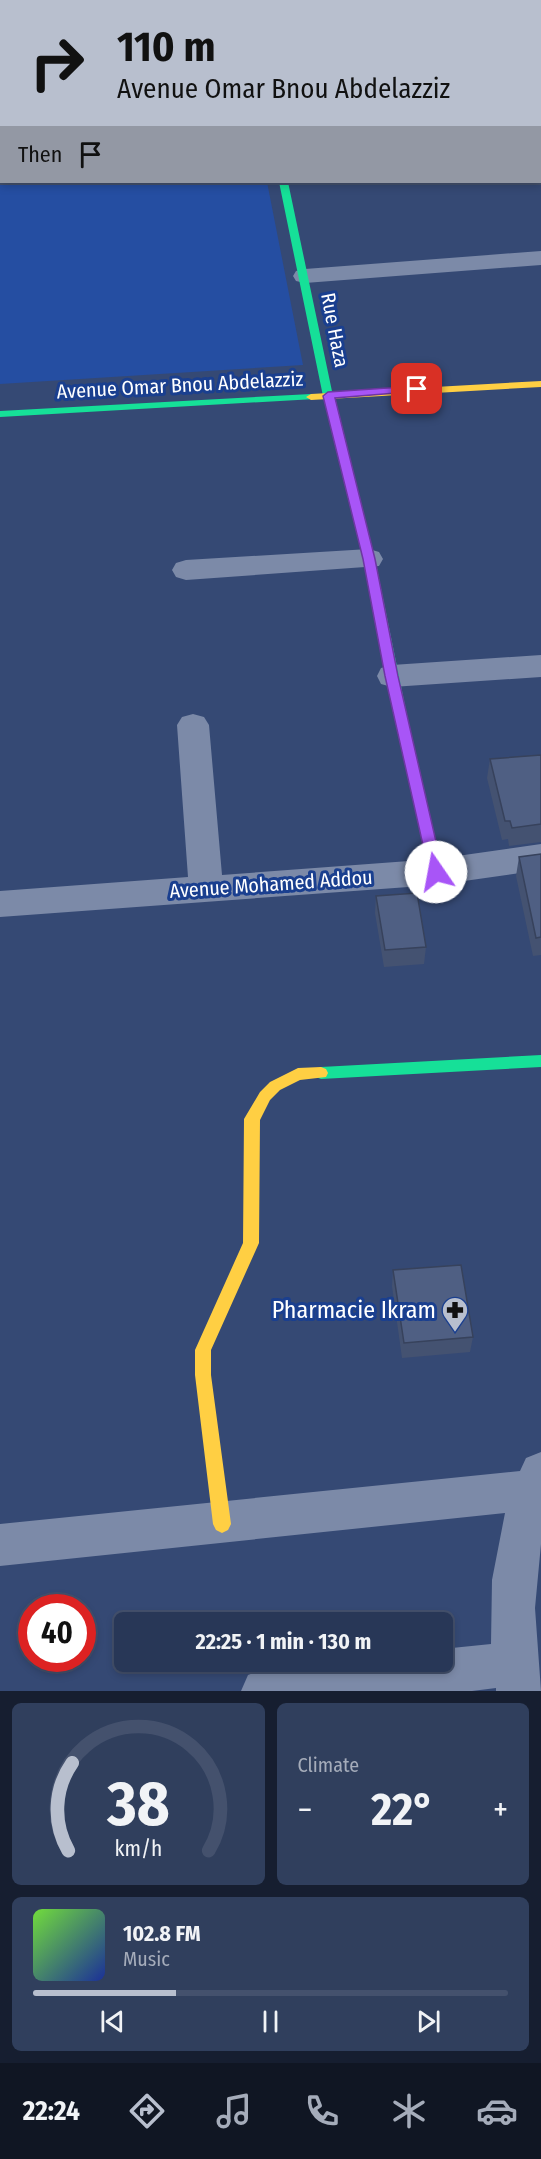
<!DOCTYPE html>
<meta charset="utf-8">
<style>
body{margin:0;font-family:"Fira Sans Condensed",sans-serif;background:#303f5d;color:#f1f3f6;height:100vh;display:flex;flex-direction:column;font-size:22px;white-space:nowrap}
*{box-sizing:border-box;margin:0}
p{font-size:20px;color:#a5acba}
.icon{flex:none;width:33px;height:33px;fill:none;stroke:currentColor;stroke-width:2;stroke-linecap:round;stroke-linejoin:round}
.map{position:relative;height:1691px;overflow:hidden}
.side{display:flex;flex-direction:column;gap:12px;padding:12px;background:#161e30;flex:1}
.side>*{flex:none}
.top-card{position:absolute;left:0px;top:0px;width:542px;height:183px;box-shadow:0 3px 9px #0003,0 0 0 2px #44516d;background:#b8bfce;color:#111;overflow:hidden}
.speed{position:absolute;left:18px;top:1594px;display:flex;gap:12px;font-size:30px;font-weight:700;text-align:center}
.speed>*{display:grid;place-content:center;width:78px;height:78px;border-radius:50%;background:#283757;box-shadow:0 3px 9px #0003,0 0 0 2px #44516d;line-height:1}
.speed .limit{border:9px solid #d22;background:#fff;color:#111}
.pin{position:absolute;display:grid;place-items:center;width:51px;height:51px;color:#fff;margin:-26px;border-radius:12px;box-shadow:0 3px 9px #0006}
.me{position:absolute;width:66px;margin:-33px;rotate:348deg;stroke-linejoin:round;filter:drop-shadow(0 0 4px #0008)}
.turn{display:flex;align-items:center;gap:21px;height:126px;padding:0 18px;font-size:27px}
.turn .icon{width:78px;height:78px;stroke-width:2.5}
.turn b{display:block;font-size:42px;line-height:51px}
.then{display:flex;align-items:center;height:57px;padding:0 18px;background:#0003;gap:12px;font-size:22px}
.big{font-size:45px;font-weight:700;line-height:1.1}
.side .card{flex:1;display:flex;flex-direction:column;justify-content:center;gap:9px;min-width:0;padding:0 21px;border-radius:9px;background:#303f5d}
.side .dial{align-items:center;gap:0}
.dial svg{height:156px;overflow:visible;fill:none;stroke:#44516d;stroke-width:7;stroke-linecap:round;text-anchor:middle}
.dial text{fill:#f1f3f6;stroke:none}
.song{display:flex;align-items:center;gap:18px}
.cover{width:72px;height:72px;border-radius:9px;background:linear-gradient(135deg,hsl(100 70% 55%),hsl(230 70% 35%))}
.played{height:6px;border-radius:3px;background:linear-gradient(90deg,#b8bfce 30%,#44516d 30%)}
.keys{display:flex;justify-content:space-around;direction:ltr}
.heat{display:flex;justify-content:space-between;align-items:center;font-size:33px;direction:ltr}
.side .tiles{flex:1;display:grid;gap:12px;grid-template-columns:1fr 1fr}
.card:last-child{grid-column:span 2}
.trip{position:absolute;left:114px;top:1612px;width:339px;height:60px;border-radius:9px;background:#283757;box-shadow:0 3px 9px #0003,0 0 0 2px #44516d;font-weight:700;line-height:60px;text-align:center}
.tab-bar{display:flex;height:96px;justify-content:space-around;align-items:center;background:#101623;color:#a5acba}
.tab-bar .icon{width:42px;height:42px}
.tab-bar .current{color:#b8bfce}
.tab-bar b{font-size:27px;color:#f1f3f6}
.map>svg:first-child{display:block}
</style>
<div class="map">
<svg width="541" height="1691" viewBox="0 0 541 1691">
<rect width="100%" height="100%" fill="#354974"/>
<!-- green -->
<path fill="#254ea2" d="M0,96L2,182H267L303,365L0,384Z"/>
<g fill="none" stroke-linecap="round" stroke-linejoin="round">
<!-- street -->
<path fill="#7c8aa8" fill-rule="evenodd" d="M0,0H10L11,2H2L0,10Z
M90,0H110V2H90Z
M127,0H235L126,2Z
M424,0H463L423,2Z
M540,64H541V78H540Z
M0,73H2V87H0Z
M541,251V265L305,283L296,281L293,276L296,271L305,269Z
M369,549L379,552L383,559L379,566L186,580L176,577L172,570L176,563L186,560Z
M541,655V677L392,687L381,684L377,676L381,668L392,665Z
M193,714L204,717L209,725L222,875L436,859L541,844V870L436,885L0,917V891L188,877L177,725L182,717Z
M541,1452V1544L535,1608L541,1691H496V1688L472,1691H241L248,1675C300,1654 386,1662 442,1662V1649L491,1644L492,1580L505,1513L0,1566V1524L520,1471L526,1458Z"/>
<!-- fast -->
<path fill="#16e098" fill-rule="evenodd" d="M279,182H288L333,396L375,559L410,730L404,735L398,730L363,559L323,396Z
M311,394L316,397L315,399L0,417V411Z
M541,1055V1067L321,1079L316,1077L314,1073L316,1069L321,1067Z"/>
<!-- slow -->
<path fill="#ffcf43" fill-rule="evenodd" d="M541,381V387L311,400L306,397L311,394Z
M404,725L410,730L443,872L441,876H431L429,872L398,730Z
M321,1067L326,1069L328,1073L326,1077L300,1080L280,1090L270,1100L260,1120L259,1243L211,1350V1375L231,1524L228,1530L222,1533L216,1530L213,1524L195,1375V1350L243,1243L244,1119L260,1092L270,1082L298,1068Z"/>
</g>
<!-- wall -->
<path fill="#445271" d="M541,755V842L509,846L508,839L502,840L487,778L490,759Z
M541,854V955L533,956L516,876L519,857Z
M376,896L426,947L424,964L384,967L375,913Z
M393,1270L473,1337L470,1352L402,1358L392,1286Z"/>
<!-- building -->
<path fill="#4f5f83" stroke="#37425c" stroke-width="1.5" d="M541,755V824L512,828L510,821H505L490,759Z
M541,854V937L536,938L519,857Z
M417,893L426,947L385,950L376,896Z
M461,1265L473,1337L404,1343L393,1270Z"/>
<!-- route -->
<path fill="#a855f7" stroke="#6d37a1" stroke-width="1.5" d="M417,386L423,389L421,391L335,398L375,559L398,676L443,872L436,878L429,872L385,676L363,559L323,396L328,392Z"/>
<!-- icons -->
<defs>
<g id="pharmacy-pin" transform="scale(1.35)"><path d="M0 17L-7.5 6A9.5 9.5 0 1 1 7.5 6Z" fill="#b8bfce" stroke="#1a3f8f"/><path d="M-2-6h4v4h4v4h-4v4h-4v-4h-4v-4h4Z" fill="#111"/></g>
</defs>
<g fill-rule="evenodd">
<use href="#pharmacy-pin" x="455" y="1310"/>
</g>
<g text-anchor="middle" dominant-baseline="central" stroke-width="6" stroke-linejoin="round" paint-order="stroke">
<!-- street labels -->
<g font-size="20" fill="#fff" stroke="#1a3f8f">
<text transform="translate(335 330) rotate(79)">Rue Haza</text>
<text transform="translate(180 385) rotate(-3)">Avenue Omar Bnou Abdelazziz</text>
<text transform="translate(271 884) rotate(-4)">Avenue Mohamed Addou</text>
</g>
<!-- near-poi labels -->
<g font-size="24" fill="#fff" stroke="#1a3f8f" text-anchor="end">
<text x="436" y="1310">Pharmacie Ikram</text>
</g>
</g>
</svg>
<div class="speed"><div class="limit">40</div></div>
<div class="pin" style="left:417px;top:389px;background:#d93025"><svg class="icon" aria-label="arrive" viewBox="0 0 24 24"><path d="M6 21V4h12l-3 4 3 4H6"/></svg></div>
<svg class="me" style="left:436px;top:872px" viewBox="-20 -20 40 40"><circle r="19" fill="#fff"/><path d="M0-13L10 11 0 6-10 11z" fill="#a855f7"/></svg>
<div class="trip">22:25 · 1 min · 130 m</div>
<div class="top-card">
<div class="turn"><svg class="icon" aria-label="right" viewBox="0 0 24 24"><path d="M7 20v-9h11M14 6l5 5-5 5"/></svg><div><b>110 m</b>Avenue Omar Bnou Abdelazziz</div></div>
<div class="then">Then<svg class="icon" aria-label="arrive" viewBox="0 0 24 24"><path d="M6 21V4h12l-3 4 3 4H6"/></svg></div>
</div>
</div>
<section class="side">
<div class="tiles">
<div class="card dial"><svg viewBox="0 0 100 80">
<path d="M14 69A42 42 0 1 1 86 69"/>
<path d="M14 69A42 42 0 0 1 16 24" stroke="#b8bfce"/>
<text x="50" y="56" font-size="32" font-weight="700">38</text>
<text x="50" y="72" font-size="11">km/h</text>
</svg></div>
<div class="card"><p>Climate</p>
<div class="heat"><a>−</a><b class="big">22°</b><a>+</a></div>
</div>
<div class="card">
<div class="song"><i class="cover"></i><div><b>102.8 FM</b><p>Music</p></div></div>
<div class="played"></div>
<div class="keys"><svg class="icon" aria-label="previous" viewBox="0 0 24 24"><path d="M18 5L8 12l10 7zM5 5v14"/></svg><svg class="icon" aria-label="pause" viewBox="0 0 24 24"><path d="M8 5v14M16 5v14"/></svg><svg class="icon" aria-label="next" viewBox="0 0 24 24"><path d="M6 5l10 7-10 7zM19 5v14"/></svg></div>
</div>
</div>
</section>
<nav class="tab-bar">
<b>22:24</b>
<svg class="icon current" aria-label="directions" viewBox="0 0 24 24"><path d="M12 3l9 9-9 9-9-9zM9 14v-3h6M13 9l2 2-2 2"/></svg>
<svg class="icon" aria-label="music" viewBox="0 0 24 24"><path d="M9 18V5l10-2v13"/><circle cx="6" cy="18" r="3"/><circle cx="16" cy="16" r="3"/></svg>
<svg class="icon" aria-label="phone" viewBox="0 0 24 24"><path d="M5 4h4l2 5-3 2q2 4 5 5l2-3 5 2v4C11 20 4 13 5 4z"/></svg>
<svg class="icon" aria-label="climate" viewBox="0 0 24 24"><path d="M12 3v18M4 7l16 10M4 17L20 7"/></svg>
<svg class="icon" aria-label="car" viewBox="0 0 24 24"><path d="M5 17H2v-5l4-1 3-4h7l3 4 3 1v5h-3M9 17h6M6 11h13"/><circle cx="7" cy="17" r="2"/><circle cx="17" cy="17" r="2"/></svg>
</nav>
